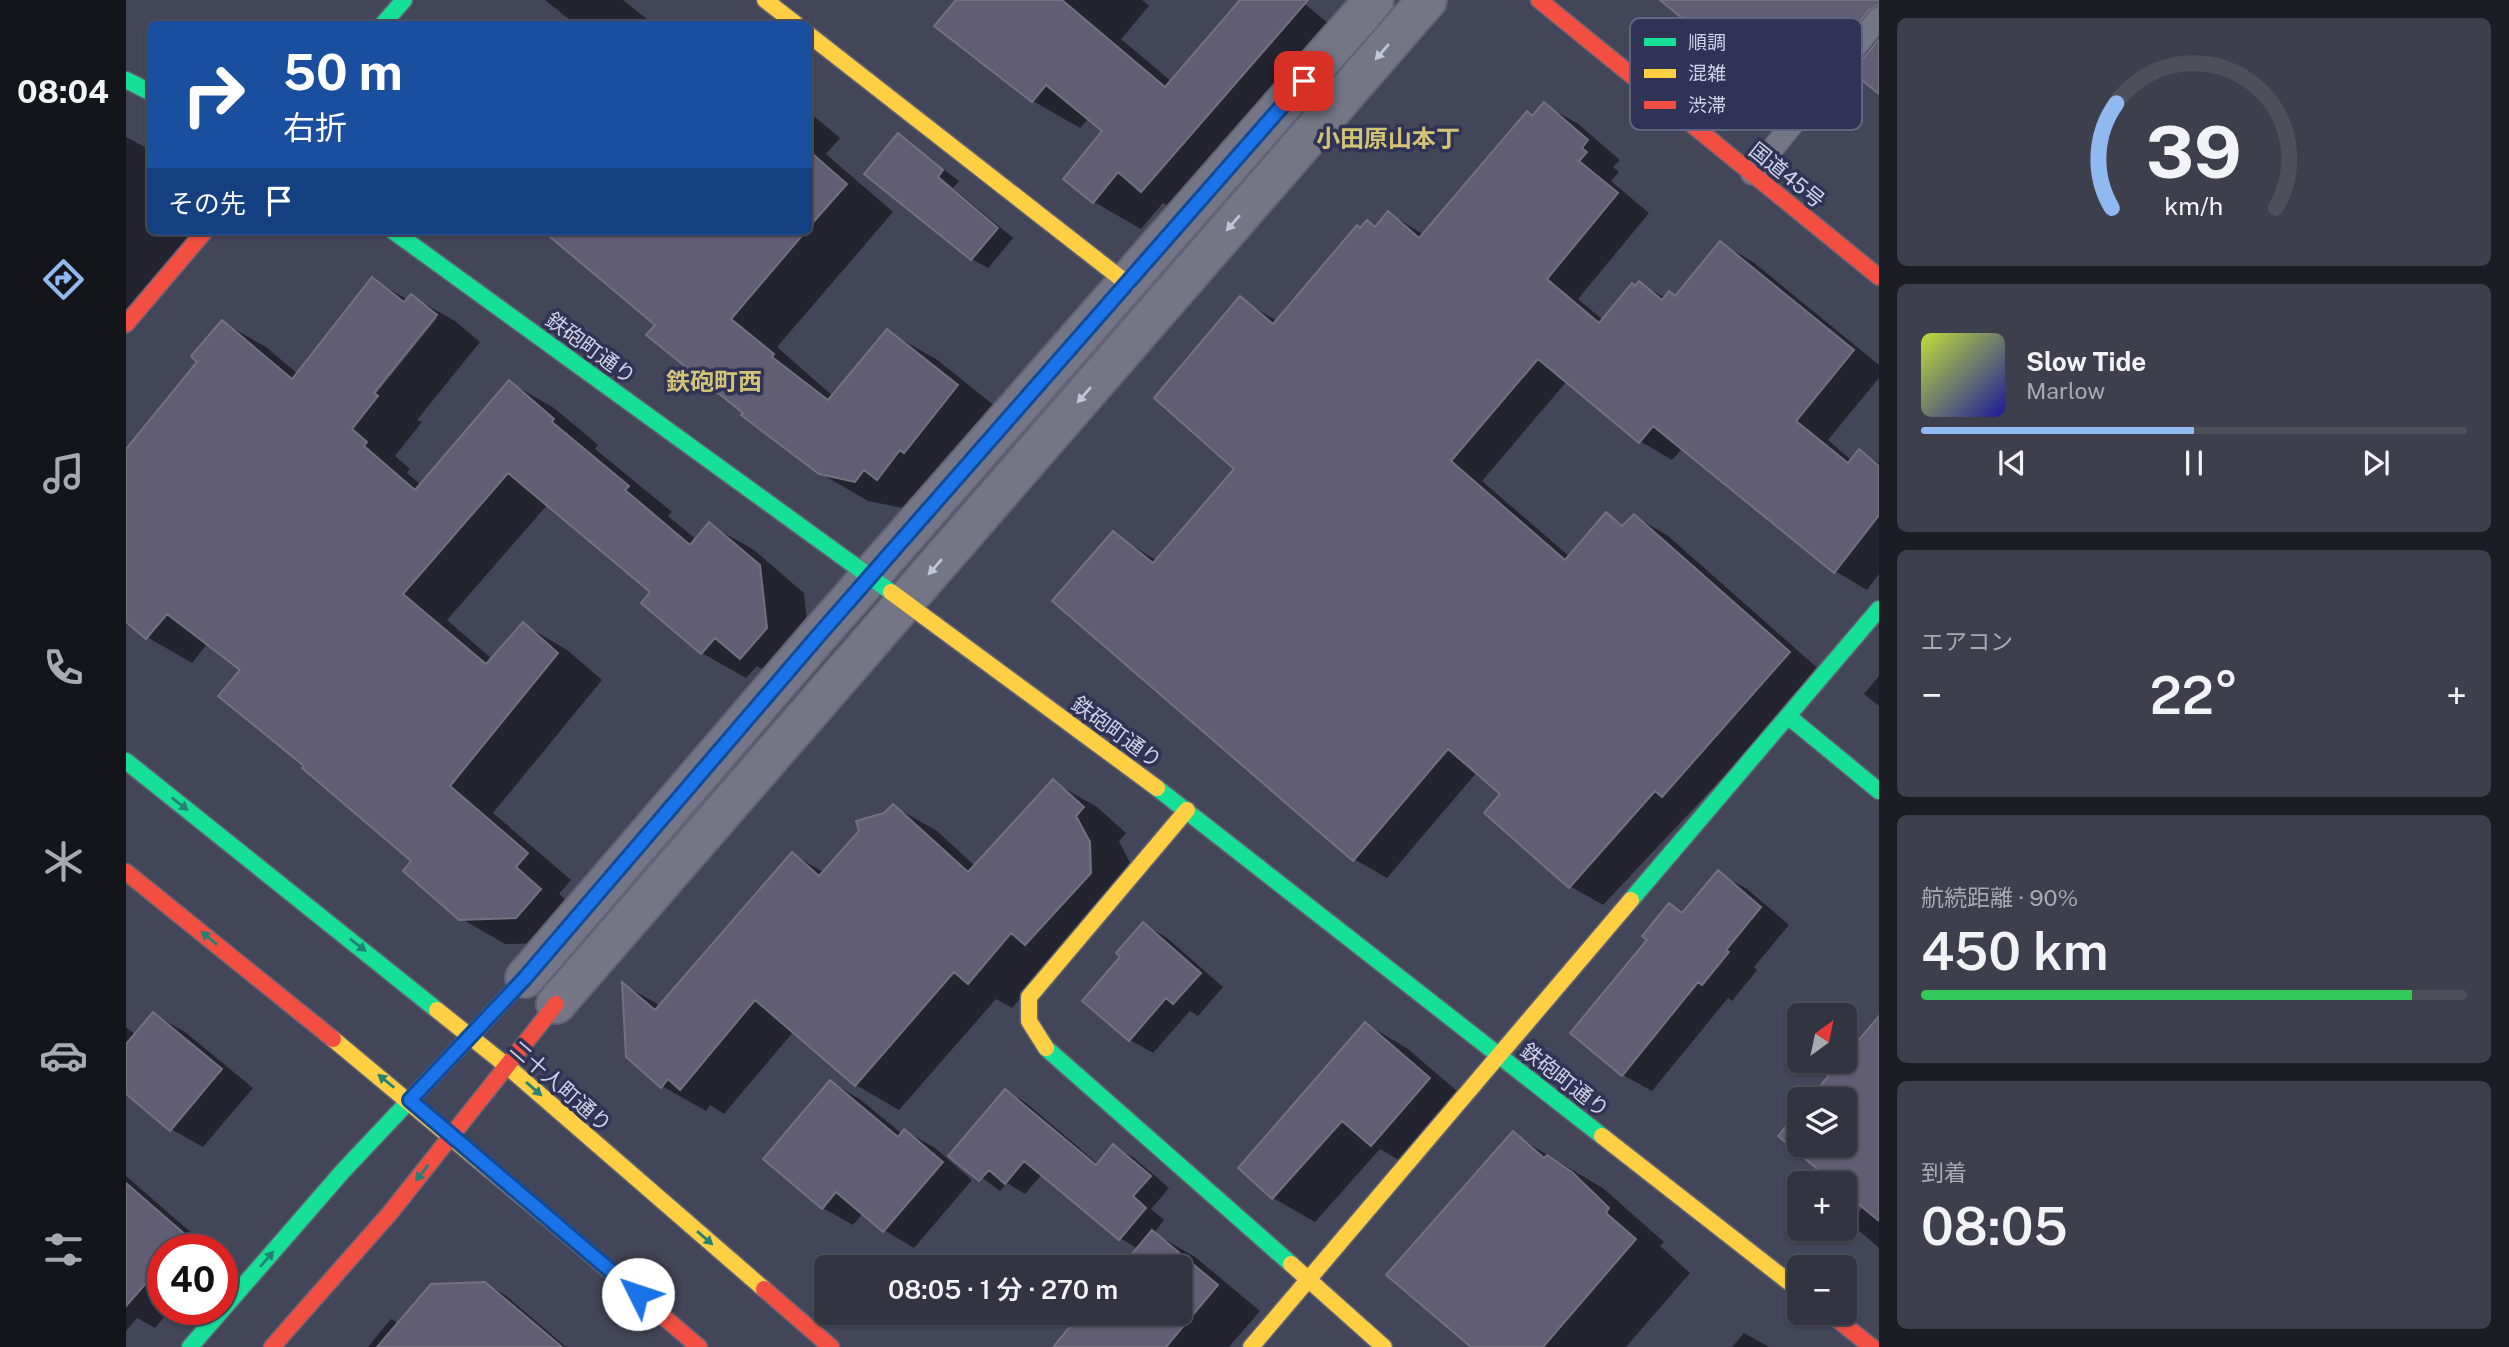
<!DOCTYPE html>
<html lang="ja">
<meta charset="utf-8">
<style>
body{margin:0;font-family:"Public Sans","Noto Sans JP",sans-serif;background:#3d3f4d;color:#f1f3f6;height:100vh;display:flex;flex-direction:column;font-size:26px;white-space:nowrap}
*{box-sizing:border-box;margin:0}
p{font-size:23px;color:#a8aab2}
.icon{flex:none;width:38px;height:38px;fill:none;stroke:currentColor;stroke-width:2;stroke-linecap:round;stroke-linejoin:round}
.map{position:relative;flex:1;overflow:hidden}
.details{display:flex;flex-direction:column;gap:18px;padding:18px;background:#1c1d24;width:630px}
.details>*{flex:none}
.hud{position:absolute;left:21px;top:21px;width:665px;height:214px;border-radius:10px;box-shadow:0 2px 5px #0004,0 0 0 2px #4d4f5b;background:#1a4fa0;color:#fff;overflow:hidden}
.needle{width:46px;rotate:33deg}
.tools{position:absolute;left:1661px;top:1003px;display:grid;gap:14px}
.tools a{display:grid;place-items:center;width:70px;height:70px;border-radius:10px;background:#323442;box-shadow:0 2px 5px #0004,0 0 0 2px #4d4f5b;font-size:35px}
.speed{position:absolute;left:21px;top:1234px;display:flex;gap:14px;font-size:35px;font-weight:700;text-align:center}
.speed>*{display:grid;place-content:center;width:91px;height:91px;border-radius:50%;background:#323442;box-shadow:0 2px 5px #0004,0 0 0 2px #4d4f5b;line-height:1}
.speed .limit{border:10px solid #d22;background:#fff;color:#111}
.pin{position:absolute;display:grid;place-items:center;width:60px;height:60px;color:#fff;margin:-30px;border-radius:14px;box-shadow:0 4px 10px #0006}
.me{position:absolute;width:77px;margin:-38px;rotate:311deg;stroke-linejoin:round;filter:drop-shadow(0 0 5px #0008)}
.turn{display:flex;align-items:center;gap:24px;height:147px;padding:0 21px;font-size:32px}
.turn .icon{width:91px;height:91px;stroke-width:2.5}
.turn b{display:block;font-size:49px;line-height:60px}
.then{display:flex;align-items:center;height:66px;padding:0 21px;background:#0003;gap:14px;font-size:26px}
.big{font-size:52px;font-weight:600;line-height:1.1}
.details .widget{flex:1;display:flex;flex-direction:column;justify-content:center;gap:10px;min-width:0;padding:0 24px;border-radius:10px;background:#3d3f4d}
.details .dial{align-items:center;gap:0}
.dial svg{height:182px;overflow:visible;fill:none;stroke:#4d4f5b;stroke-width:7;stroke-linecap:round;text-anchor:middle}
.dial text{fill:#f1f3f6;stroke:none}
.song{display:flex;align-items:center;gap:21px}
.cover{width:84px;height:84px;border-radius:10px;background:linear-gradient(135deg,hsl(70 70% 55%),hsl(240 70% 35%))}
.played{height:7px;border-radius:4px;background:linear-gradient(90deg,#90b9f0 50%,#4d4f5b 50%)}
.keys{display:flex;justify-content:space-around;direction:ltr}
.heat{display:flex;justify-content:space-between;align-items:center;font-size:38px;direction:ltr}
.charge{height:10px;border-radius:5px;background:linear-gradient(90deg,#34c759 90%,#4d4f5b 0)}
.trip{position:absolute;left:688px;top:1255px;width:378px;height:70px;border-radius:10px;background:#323442;box-shadow:0 2px 5px #0004,0 0 0 2px #4d4f5b;font-weight:600;line-height:70px;text-align:center}
main{display:flex;flex:1;min-height:0}
.tab-bar{display:flex;flex-direction:column;width:126px;justify-content:space-around;align-items:center;background:#14151a;color:#a8aab2}
.tab-bar .icon{width:49px;height:49px}
.tab-bar .current{color:#90b9f0}
.tab-bar b{font-size:32px;color:#f1f3f6}
.map>svg:first-child{display:block}
</style>
<main>
<nav class="tab-bar">
<b>08:04</b>
<svg class="icon current" aria-label="directions" viewBox="0 0 24 24"><path d="M12 3l9 9-9 9-9-9zM9 14v-3h6M13 9l2 2-2 2"/></svg>
<svg class="icon" aria-label="music" viewBox="0 0 24 24"><path d="M9 18V5l10-2v13"/><circle cx="6" cy="18" r="3"/><circle cx="16" cy="16" r="3"/></svg>
<svg class="icon" aria-label="phone" viewBox="0 0 24 24"><path d="M5 4h4l2 5-3 2q2 4 5 5l2-3 5 2v4C11 20 4 13 5 4z"/></svg>
<svg class="icon" aria-label="climate" viewBox="0 0 24 24"><path d="M12 3v18M4 7l16 10M4 17L20 7"/></svg>
<svg class="icon" aria-label="car" viewBox="0 0 24 24"><path d="M5 17H2v-5l4-1 3-4h7l3 4 3 1v5h-3M9 17h6M6 11h13"/><circle cx="7" cy="17" r="2"/><circle cx="17" cy="17" r="2"/></svg>
<svg class="icon" aria-label="filters" viewBox="0 0 24 24"><path d="M4 7h16M4 17h16"/><circle cx="9" cy="7" r="2"/><circle cx="15" cy="17" r="2"/></svg>
</nav>
<div class="map">
<svg width="1753" height="1347" viewBox="0 0 1753 1347">
<rect width="100%" height="100%" fill="#434558"/>
<!-- shadow -->
<path fill="#0007" fill-rule="evenodd" d="M419,0H497L527,24H449Z
M833,0H1016L1023,6L995,39L1046,82L1117,0H1174L1220,38L1063,218L1037,203L1015,229L968,202L979,131L963,118L954,128L907,101Z
M1544,0H1753V14L1736,4L1734,7L1753,18V89L1741,82L1732,67L1719,60L1678,109L1651,94Z
M1418,105L1451,123L1494,160L1487,167L1493,172L1485,181L1523,213L1452,299L1477,320L1513,283L1539,298L1550,297L1595,243L1627,262L1753,365V378L1702,440L1726,461L1733,452L1753,463V574L1741,590L1709,571L1557,448L1546,460L1514,441L1441,381L1356,481L1444,557L1480,515L1499,526L1508,516L1541,535L1696,672L1477,905L1444,886L1377,794L1351,772L1261,878L1228,859L987,533L1031,561L1111,468L1114,299L1151,321L1241,222L1250,228L1263,213L1298,235Z
M682,111L714,138L700,154L767,212L651,347L708,397L762,332L810,359L879,414L800,506L785,497L777,508L742,501L694,473L619,413L531,325L420,231H682Z
M772,135L833,181L827,188L887,238L862,268L846,259Z
M0,137L24,150V231H86L0,322Z
M246,279L282,300L285,296L329,321L354,342L291,420L296,422L269,456L284,469L281,473L295,485L383,382L428,408L472,445L469,449L546,512L542,516L571,540L584,525L628,550L678,593L684,654L660,683L631,666L620,678L576,653L527,592L422,504L321,620L366,659L397,624L441,650L476,680L367,813L445,880L433,894L458,915L435,943L379,944L334,918L288,861L181,766L117,670L82,643L66,663L21,637L0,620V450L74,362L96,322L140,347L172,374ZM307,318H311L244,401L241,399Z
M1753,676V706L1738,694Z
M927,782L971,807L1000,833L993,841L1007,869L886,1008L870,999L773,1110L730,1085L668,1031L598,1114L584,1105L580,1111L536,1086L498,985L535,1006L666,854L699,873L767,806L811,831L850,867Z
M1592,873L1621,889L1663,925L1628,967L1631,970L1606,1001L1602,998L1526,1091L1497,1075L1524,940L1544,905L1558,913Z
M1018,924L1041,938L1097,987L1072,1016L1064,1011L1027,1053L1004,1040L997,957Z
M27,1014L59,1032L127,1088L77,1147L45,1129L0,1091V1027L10,1035Z
M1753,1019V1248L1724,1223L1738,1206L1718,1183H1711L1654,1136L1673,1114V1144H1718V1099H1685Z
M1240,1024L1282,1049L1345,1103L1288,1169L1254,1149L1189,1222L1147,1198Z
M705,1082L735,1100L776,1134L779,1131L809,1148L846,1180L788,1248L758,1230L737,1213L727,1225L697,1208L640,1159Z
M879,1091L899,1102L972,1164L987,1146L1007,1157L1043,1188L1025,1209L1038,1220L1028,1233L1069,1257L1134,1311L1103,1347H926L938,1332L944,1336L1054,1312V1267H997L1012,1249L994,1238L916,1174L899,1194L881,1183L874,1191L825,1155Z
M1387,1134L1478,1189L1538,1242L1534,1246L1564,1273L1500,1347H1347Z
M0,1176L85,1250H37V1309H45L29,1328L11,1318L0,1331Z
M358,1283L379,1295L440,1347H242L265,1319L273,1324Z
M1618,1333L1643,1347H1606Z"/>
<!-- building -->
<path fill="#615d74" stroke="#727081" stroke-width="2" d="M830,0H936L1039,87L1114,0H1182L1015,192L992,172L967,203L937,179L976,131L920,85L906,102L808,26Z
M1534,0H1753V5L1743,10L1706,55L1693,43L1650,95Z
M1753,39V94L1726,72Z
M1418,102L1462,140L1456,148L1461,152L1453,161L1492,193L1421,279L1473,323L1506,283L1509,286L1513,281L1536,300L1543,291L1549,296L1594,241L1728,350L1670,421L1722,463L1733,449L1753,466V515L1708,573L1527,426L1513,443L1412,359L1325,461L1439,560L1480,512L1496,526L1508,514L1664,652L1536,797L1529,791L1443,888L1358,813L1374,794L1322,749L1227,861L926,601L987,531L1027,563L1108,469L1028,398L1114,296L1147,324L1231,225L1234,228L1241,220L1249,227L1262,211L1293,238L1401,111L1406,116Z
M772,133L817,170L812,177L872,228L845,260L738,174Z
M682,150L721,184L682,228Z
M417,231H680L605,319L648,354L646,357L702,400L761,329L832,385L778,453L774,450L751,480L738,470L729,482L693,474L615,415L617,413L520,335L529,325Z
M246,277L278,302L285,294L311,315L248,393L252,396L226,429L241,442L238,446L289,490L383,380L428,419L426,422L503,486L499,490L564,545L583,522L634,565L641,628L614,659L589,638L575,654L515,603L524,592L382,473L277,594L360,664L397,622L432,653L324,786L402,853L390,867L415,889L390,918L333,920L277,871L285,861L176,768L178,766L92,696L114,670L41,614L20,639L0,622V449L71,362L65,356L96,320L166,379Z
M927,779L958,807L950,816L964,842L965,873L899,945L885,933L842,984L828,972L729,1086L629,1000L554,1090L542,1079L535,1088L500,1057L496,982L529,1010L666,852L693,876L733,831L730,821L758,813L767,804L842,872Z
M1592,870L1635,907L1600,950L1603,952L1576,985L1572,982L1496,1076L1444,1033L1521,940L1516,936L1543,903L1556,913Z
M1017,922L1075,973L1047,1004L1040,998L1003,1041L956,1001L994,957L990,953Z
M27,1012L96,1069L44,1131L0,1094V1044Z
M1753,1016V1221L1718,1192V1183H1708L1652,1136L1673,1111V1144H1718V1099H1683Z
M1239,1022L1304,1078L1245,1146L1216,1121L1146,1199L1112,1168Z
M704,1080L772,1137L778,1129L817,1162L757,1232L710,1192L696,1209L637,1159Z
M879,1089L970,1165L987,1144L1025,1176L1007,1196L1020,1208L993,1240L898,1161L879,1184L863,1170L853,1181L822,1156Z
M1387,1131L1418,1158L1421,1155L1446,1172L1483,1208L1480,1213L1510,1239L1417,1347H1345L1260,1275Z
M0,1183L61,1236L49,1250H37V1264L0,1306Z
M1026,1230L1092,1285L1040,1347H927L956,1312H1054V1267H995Z
M359,1282L436,1347H251L305,1284Z"/>
<g fill="none" stroke-linecap="round" stroke-linejoin="round">
<!-- lane casing -->
<g stroke="#626374" stroke-width="24">
<path id="lane" d="M1626,174L1753,18"/>
</g>
<!-- street casing -->
<g stroke="#626374" stroke-width="42">
<path id="street" d="M399,978L692,636L1248,0
M430,1004L1301,0"/>
</g>
<!-- fast casing -->
<g stroke="#626374" stroke-width="19">
<path id="fast" d="M257,24L278,0
M0,80L24,92
M267,231L765,592
M1663,717L1753,791
M0,761L311,1010
M1031,788L1476,1136
M1505,900L1753,609
M920,1048L1165,1264
M64,1347L217,1171L399,978"/>
</g>
<!-- slow casing -->
<g stroke="#626374" stroke-width="19">
<path id="slow" d="M639,0L670,24
M682,34L1002,284
M765,592L1031,788
M311,1010L381,1066L638,1289
M207,1039L436,1230
M920,1048L903,1021V997L1061,810
M1476,1136L1673,1290
M1165,1264L1258,1347
M1125,1347L1505,900"/>
</g>
<!-- jam casing -->
<g stroke="#626374" stroke-width="19">
<path id="jam" d="M1413,0L1753,277
M0,324L79,231
M0,872L207,1039
M436,1230L573,1347
M638,1289L705,1347
M1702,1312L1746,1347
M146,1347L264,1213L430,1004"/>
</g>
<!-- lane -->
<use href="#lane" stroke="#747685" stroke-width="21"/>
<!-- street -->
<use href="#street" stroke="#747685" stroke-width="38"/>
<!-- fast -->
<use href="#fast" stroke="#16e098" stroke-width="16"/>
<!-- slow -->
<use href="#slow" stroke="#ffcf43" stroke-width="16"/>
<!-- jam -->
<use href="#jam" stroke="#f24e42" stroke-width="16"/>
</g>
<!-- one-way arrows -->
<defs><path id="oneway-solid" d="M-6-.8H1V-3.2L6.5 0L1 3.2V.8H-6Z" transform="scale(1.75)"/></defs>
<g fill="#c1c5d9">
<use href="#oneway-solid" transform="translate(1256 52) rotate(131)"/>
<use href="#oneway-solid" transform="translate(1107 223) rotate(131)"/>
<use href="#oneway-solid" transform="translate(958 395) rotate(131)"/>
<use href="#oneway-solid" transform="translate(809 567) rotate(131)"/>
</g>
<g fill="#248174">
<use href="#oneway-solid" transform="translate(54 804) rotate(38)"/>
<use href="#oneway-solid" transform="translate(83 938) rotate(-141)"/>
<use href="#oneway-solid" transform="translate(232 945) rotate(38)"/>
<use href="#oneway-solid" transform="translate(260 1081) rotate(-141)"/>
<use href="#oneway-solid" transform="translate(408 1089) rotate(41)"/>
<use href="#oneway-solid" transform="translate(296 1173) rotate(128)"/>
<use href="#oneway-solid" transform="translate(579 1238) rotate(41)"/>
<use href="#oneway-solid" transform="translate(141 1259) rotate(-49)"/>
</g>
<g fill="none" stroke-linecap="round" stroke-linejoin="round">
<!-- route casing -->
<g stroke="#114b97" stroke-width="18">
<path id="route" d="M512,1294L284,1100L399,978L692,636L1178,81"/>
</g>
<!-- route -->
<use href="#route" stroke="#1a73e8" stroke-width="12"/>
</g>
<g text-anchor="middle" dominant-baseline="central" stroke-width="7" stroke-linejoin="round" paint-order="stroke">
<!-- street labels -->
<g font-size="21" fill="#cfd3e8" stroke="#303356">
<text transform="translate(1661 175) rotate(39)">国道45号</text>
<text transform="translate(465 348) rotate(36)">鉄砲町通り</text>
<text transform="translate(991 732) rotate(36)">鉄砲町通り</text>
<text transform="translate(1439 1080) rotate(38)">鉄砲町通り</text>
<text transform="translate(435 1086) rotate(41)">二十人町通り</text>
</g>
<!-- quarter labels -->
<g font-size="24" font-weight="bold" fill="#d3c375" stroke="#303356">
<text x="1262" y="138">小田原山本丁</text>
<text x="588" y="381">鉄砲町西</text>
</g>
</g>
<!-- legend -->
<rect x="1504" y="18" width="232" height="112" rx="10" fill="#303356" stroke="#606382" stroke-width="2"/>
<rect x="1518" y="38" width="32" height="8" fill="#16e098"/>
<rect x="1518" y="69" width="32" height="9" fill="#ffcf43"/>
<rect x="1518" y="101" width="32" height="8" fill="#f24e42"/>
<g font-size="19" fill="#cfd3e8">
<text x="1562" y="49">順調</text>
<text x="1562" y="80">混雑</text>
<text x="1562" y="112">渋滞</text>
</g>
</svg>
<div class="tools">
<a><svg class="needle" viewBox="-14 -14 28 28"><path d="M0-13l5 13h-10z" fill="#e53935"/><path d="M0 13l5-13h-10z" fill="#a8aab2"/></svg></a>
<a><svg class="icon" aria-label="layers" viewBox="0 0 24 24"><path d="M12 4l9 5-9 5-9-5zM3 14l9 5 9-5"/></svg></a>
<a>+</a>
<a>−</a>
</div>
<div class="speed"><div class="limit">40</div></div>
<div class="pin" style="left:1178px;top:81px;background:#d93025"><svg class="icon" aria-label="arrive" viewBox="0 0 24 24"><path d="M6 21V4h12l-3 4 3 4H6"/></svg></div>
<svg class="me" style="left:512px;top:1294px" viewBox="-20 -20 40 40"><circle r="19" fill="#fff"/><path d="M0-13L10 11 0 6-10 11z" fill="#1a73e8"/></svg>
<div class="trip">08:05 · 1 分 · 270 m</div>
<div class="hud">
<div class="turn"><svg class="icon" aria-label="right" viewBox="0 0 24 24"><path d="M7 20v-9h11M14 6l5 5-5 5"/></svg><div><b>50 m</b>右折</div></div>
<div class="then">その先<svg class="icon" aria-label="arrive" viewBox="0 0 24 24"><path d="M6 21V4h12l-3 4 3 4H6"/></svg></div>
</div>
</div>
<section class="details">
<div class="widget dial"><svg viewBox="0 0 100 80">
<path d="M14 69A42 42 0 1 1 86 69"/>
<path d="M14 69A42 42 0 0 1 16 23" stroke="#90b9f0"/>
<text x="50" y="56" font-size="32" font-weight="700">39</text>
<text x="50" y="72" font-size="11">km/h</text>
</svg></div>
<div class="widget">
<div class="song"><i class="cover"></i><div><b>Slow Tide</b><p>Marlow</p></div></div>
<div class="played"></div>
<div class="keys"><svg class="icon" aria-label="previous" viewBox="0 0 24 24"><path d="M18 5L8 12l10 7zM5 5v14"/></svg><svg class="icon" aria-label="pause" viewBox="0 0 24 24"><path d="M8 5v14M16 5v14"/></svg><svg class="icon" aria-label="next" viewBox="0 0 24 24"><path d="M6 5l10 7-10 7zM19 5v14"/></svg></div>
</div>
<div class="widget"><p>エアコン</p>
<div class="heat"><a>−</a><b class="big">22°</b><a>+</a></div>
</div>
<div class="widget"><p>航続距離 · 90%</p><b class="big">450 km</b><div class="charge"></div></div>
<div class="widget"><p>到着</p><b class="big">08:05</b></div>
</section>
</main>
